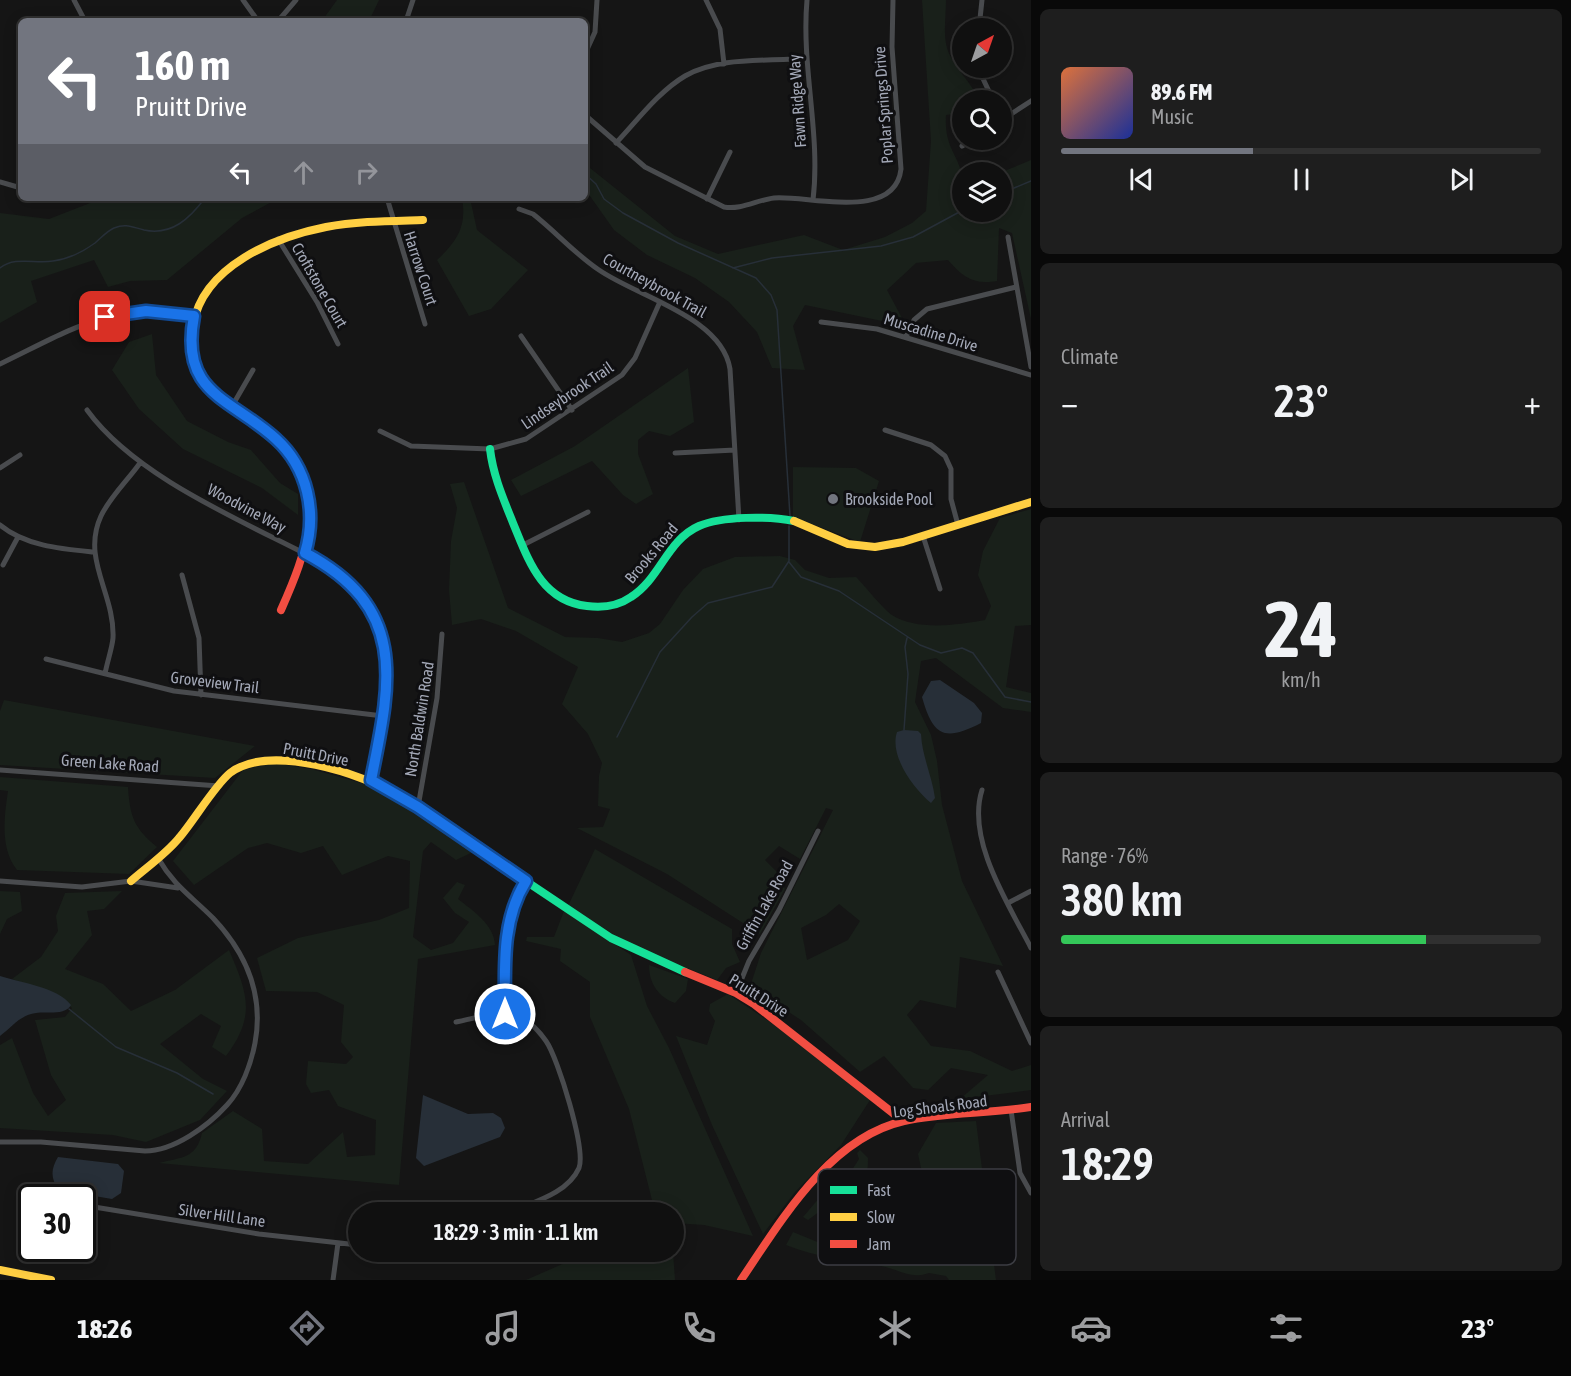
<!DOCTYPE html>
<meta charset="utf-8">
<style>
body{margin:0;font-family:"Asap Condensed",sans-serif;background:#1e1e1e;color:#f1f3f6;height:100vh;display:flex;flex-direction:column;font-size:22px;white-space:nowrap}
*{box-sizing:border-box;margin:0}
p{font-size:20px;color:#9c9d9f}
.icon{flex:none;width:33px;height:33px;fill:none;stroke:currentColor;stroke-width:2;stroke-linecap:round;stroke-linejoin:round}
.map{position:relative;flex:1;overflow:hidden}
.drawer{display:flex;flex-direction:column;gap:9px;padding:9px;background:#090909;width:540px}
.drawer>*{flex:none}
.banner{position:absolute;left:18px;top:18px;width:570px;height:183px;border-radius:9px;box-shadow:0 3px 15px #0003,0 0 0 2px #303030;background:#72757f;color:#fff;overflow:hidden}
.needle{width:39px;rotate:40deg}
.tools{position:absolute;left:952px;top:18px;display:grid;gap:12px}
.tools a{display:grid;place-items:center;width:60px;height:60px;border-radius:50%;background:#101010;box-shadow:0 3px 15px #0003,0 0 0 2px #303030;font-size:30px}
.speed{position:absolute;left:18px;top:1184px;display:flex;gap:12px;font-size:30px;font-weight:700;text-align:center}
.speed>*{display:grid;place-content:center;width:78px;height:78px;border-radius:50%;background:#101010;box-shadow:0 3px 15px #0003,0 0 0 2px #303030;line-height:1}
.speed .limit{border:3px solid #111;border-radius:9px;background:#fff;color:#111}
.pin{position:absolute;display:grid;place-items:center;width:51px;height:51px;color:#fff;margin:-26px;border-radius:12px;box-shadow:0 3px 9px #0006}
.me{position:absolute;width:66px;margin:-33px;rotate:0deg;stroke-linejoin:round;filter:drop-shadow(0 0 4px #0008)}
.turn{display:flex;align-items:center;gap:21px;height:126px;padding:0 18px;font-size:27px}
.turn .icon{width:78px;height:78px;stroke-width:2.5}
.turn b{display:block;font-size:42px;line-height:51px}
.lanes{display:flex;align-items:center;height:57px;padding:0 18px;background:#0003;justify-content:center;gap:30px;direction:ltr}
.lanes .off{opacity:.35}
.big{font-size:45px;font-weight:600;line-height:1.1}
.drawer .tile{flex:1;display:flex;flex-direction:column;justify-content:center;gap:9px;min-width:0;padding:0 21px;border-radius:9px;background:#1e1e1e}
.drawer .dial{align-items:center;gap:0}
.dial b{font-size:78px;line-height:1}
.song{display:flex;align-items:center;gap:18px}
.cover{width:72px;height:72px;border-radius:9px;background:linear-gradient(135deg,hsl(20 70% 55%),hsl(230 70% 35%))}
.played{height:6px;border-radius:3px;background:linear-gradient(90deg,#72757f 40%,#303030 40%)}
.keys{display:flex;justify-content:space-around;direction:ltr}
.heat{display:flex;justify-content:space-between;align-items:center;font-size:33px;direction:ltr}
.charge{height:9px;border-radius:4px;background:linear-gradient(90deg,#34c759 76%,#303030 0)}
.trip{position:absolute;left:348px;top:1202px;width:336px;height:60px;border-radius:30px;background:#101010;box-shadow:0 3px 15px #0003,0 0 0 2px #303030;font-weight:600;line-height:60px;text-align:center}
.tab-bar{display:flex;height:96px;justify-content:space-around;align-items:center;background:#060606;color:#9c9d9f}
.tab-bar .icon{width:42px;height:42px}
.tab-bar .current{color:#72757f}
.tab-bar b{font-size:27px;color:#f1f3f6}
main{display:flex;flex:1;min-height:0}
.map>svg:first-child{display:block}
</style>
<main>
<div class="map">
<svg width="1031" height="1280" viewBox="0 0 1031 1280">
<rect width="100%" height="100%" fill="#151515"/>
<!-- green -->
<path fill="#19201a" fill-rule="evenodd" d="M337,0H379L369,21L324,18Z
M922,0H946C946,14 943,34 947,48C953,68 972,81 978,100H963V113L946,115C944,147 957,152 963,178C965,188 963,201 963,212H1002V172L1031,160V319L1012,233L999,228L997,281C973,285 963,277 948,260L916,263L887,290L903,320L887,322L805,305L793,326L805,370L772,368L757,332L729,302L695,278L647,255L614,230L585,189V164L675,236L718,254L804,235L843,250L885,237L912,223L926,211L931,141Z
M103,198H155L163,202L174,198H279L242,218L167,280L130,281L108,287L94,260L31,281L37,302L0,323V213L49,219Z
M462,198H470L477,230L528,270L491,309L469,316L437,260C457,241 467,227 462,198Z
M152,334L156,375L187,421L228,442L251,450L280,483L298,494V515L262,488L183,449L139,409L112,370L129,342Z
M688,368L694,422L670,436L649,431L638,440V454L653,494L636,504L623,495L592,461L521,496L511,480L575,446Z
M793,467L856,468L879,481L860,542L793,517Z
M464,482L508,608L565,637L598,638L622,642L649,633L660,624L683,590L703,569L735,557L780,556L795,560L805,570L829,578L856,577C865,586 883,609 892,615C917,631 957,625 985,620L991,606L978,575L983,551L1000,518L1031,509V625L1015,626L1006,687L1031,693V712L1003,708L936,658L921,661L915,702L931,735L937,761L942,805L962,881L1003,966L960,957L956,1008L920,1000L907,1015L931,1046L970,1051L1012,1071L1031,1065V1090L960,1099L988,1075L951,1068L928,1090L913,1088L884,1056L860,1072L801,1020L750,987L761,953L833,810L826,808L800,859L779,846L765,860L776,871L785,889L760,934L667,874L577,828L603,827L610,809L598,806L599,776L602,763L588,734L562,704L578,667L516,631L481,619L452,625L449,590L451,541L457,508L450,484ZM839,904L860,921L848,940L807,960L801,928L826,915Z
M4,700L255,746L215,778L0,765V711Z
M273,763L311,769L379,788L473,852L456,860L431,842L423,851L413,937L431,950L453,943L469,922L455,913L443,898L457,882L465,885L458,899C473,911 494,924 495,945L418,959L399,1185L159,1163C182,1157 196,1159 202,1133L233,1111L262,1129L264,1161L308,1164L343,1132L347,1157L375,1155L376,1120L338,1106L329,1090L311,1093L306,1084L308,1061L346,1064L353,1057L341,1042L344,1005L317,992L266,991L257,958L298,938L379,920L409,908L410,861L388,856L342,875L323,846L301,853L267,843L248,848L194,885L173,861L243,770Z
M0,777L128,787C130,817 134,828 157,847L129,874L17,870C0,849 4,817 8,791L0,790Z
M595,849L732,929V944L740,962L726,968L717,980L632,946L568,906Z
M0,891L20,892L22,911L7,919L0,934Z
M122,891L104,909L87,911L92,935L65,969L103,984L131,1011L175,990L229,950C248,994 256,1016 226,1056L212,1047L221,1026L201,1014L160,1044L203,1079L227,1091L200,1120L146,1142L113,1135L0,1128V1045L12,1038L33,1093L48,1116L66,1100L51,1075L35,1020L65,1017L72,1008L51,993L12,979L41,957L58,931L56,916L65,893Z
M564,911L631,955L647,1006L669,1048L753,1236L704,1225L674,1223V1212H655L629,1109L590,1017V982L560,961L561,949L526,941L527,937H554Z
M649,965L688,979L686,991L675,1003C658,997 649,983 649,965Z
M728,994L779,1028L870,1100L841,1145L795,1192L763,1234L712,1125L676,1036L707,1045L715,1021L709,1011L710,1004Z
M976,1121L996,1280H949L946,1276L929,1273C910,1280 899,1269 881,1266C848,1262 817,1257 786,1245L793,1232L820,1243L832,1238L841,1220L827,1206L808,1220L803,1217L826,1190L841,1187L859,1159L857,1153L860,1150L868,1158C868,1169 866,1181 868,1192C873,1226 912,1218 935,1212L933,1183L921,1168L918,1154L936,1123Z
M592,1251H673L675,1280H526Z"/>
<!-- water -->
<path fill="#272f38" d="M940,680L974,703L982,713L981,723C944,742 933,736 922,697L931,681Z
M904,730L918,731L921,734C922,756 932,776 935,798L931,803C914,789 889,756 897,732Z
M0,976C22,983 57,987 71,1005C65,1016 47,1011 36,1013C20,1015 12,1027 0,1036Z
M423,1095L468,1114L493,1113L501,1118L505,1128L500,1137L424,1166L416,1158Z
M58,1157L118,1164L124,1171L121,1193L112,1199L59,1190C50,1178 51,1169 58,1157Z"/>
<g fill="none" stroke-linecap="round" stroke-linejoin="round">
<!-- stream -->
<path stroke="#272f38" stroke-width="1.5" d="M585,174L596,184L604,199L623,213L678,243L756,278L771,295L777,310L790,516
M1002,193L1031,181
M0,268C15,256 35,264 53,261C68,259 84,251 95,243C101,238 107,231 114,228C126,223 132,227 144,230C172,236 190,218 205,198
M733,268L772,258L881,246L913,237L963,210
M789,562L801,577L839,591L920,645L941,653L962,648L973,653L1005,697L1031,702
M904,730L908,674L905,647L907,638
M617,737L660,652L692,617L708,603L772,587L789,561V526
M69,1009L116,1047L177,1073L213,1094"/>
<!-- street -->
<path stroke="#494b4e" stroke-width="5" d="M74,0L85,21
M243,0L258,21
M706,0L720,29L724,64
M807,0C801,67 821,134 813,200
M278,21L296,0
M406,21L413,0
M979,28L982,0
M585,54L595,32L597,0
M978,68L993,100
M585,115L645,167L724,207C741,210 757,200 774,198C808,195 895,222 901,169L892,47L893,0
M1002,120L1031,101
M616,143C637,121 658,92 685,76C720,56 768,62 807,58
M962,146L972,140
M0,182L21,188
M387,198L425,324
M707,199L730,152
M519,209L533,214C556,232 575,254 599,270C638,297 722,317 730,369L739,520
M1008,237L1031,367
M278,239L317,302L338,344
M821,322L877,329L1031,375
M521,336L572,410
M906,337L914,320L927,309L1016,287
M0,364C75,328 107,303 194,316
M231,408L253,370
M87,410C137,479 248,523 323,563C408,616 388,697 371,780
M885,430L931,445L945,456L951,469V499L958,525
M380,431L411,446L490,449L526,439L622,375L635,358L659,304
M675,453L735,450
M0,468L20,455
M0,525C25,546 62,549 93,552
M923,536L940,589
M523,545L588,512
M3,565L18,537
M182,575L199,638L201,695
M46,659L174,691L383,716
M105,674C107,662 112,649 113,638C115,594 81,559 101,516C110,497 128,480 140,463
M0,770L219,786
M982,790C966,840 1009,905 1031,948
M418,807L437,698L442,634
M0,881L82,887L131,881L178,888
M1008,903L1031,891
M998,972L1031,1043
M736,993L749,961L779,910L818,831
M505,1014C505,968 500,921 526,881
M456,1022C473,1019 498,1010 515,1015C528,1019 539,1031 546,1041C558,1058 586,1149 579,1168C568,1193 534,1202 511,1212
M1011,1110L1020,1173L1031,1193
M0,1142H41L145,1151C174,1151 208,1126 227,1105C242,1089 251,1064 255,1043C264,995 246,953 213,918C191,896 174,886 158,858
M28,1195L39,1197
M82,1205L259,1234L358,1245
M333,1280L338,1243"/>
<!-- fast -->
<path stroke="#16e098" stroke-width="8" d="M490,449C493,475 503,498 513,523C528,559 541,601 587,606C602,608 618,606 631,597C660,579 667,540 699,526C722,516 769,516 794,521
M400,797L611,938L685,972"/>
<!-- slow -->
<path stroke="#ffcf43" stroke-width="8" d="M213,393C196,374 188,349 193,325C203,266 275,237 326,227C358,221 391,221 423,220
M794,521L848,544L875,547L903,542L1031,502
M131,881C147,867 166,854 179,838C193,822 215,785 230,773C269,743 363,773 400,797
M0,1270L51,1280"/>
<!-- jam -->
<path stroke="#f24e42" stroke-width="8" d="M213,393C232,412 255,423 276,440C332,488 306,554 281,610
M685,972L736,993L754,1004L903,1121
M741,1280C781,1221 829,1138 904,1121C945,1112 989,1114 1031,1107"/>
</g>
<g fill="none" stroke-linecap="round" stroke-linejoin="round">
<!-- route casing -->
<g stroke="#114b97" stroke-width="15">
<path id="route" d="M105,317L146,311L194,316C179,394 231,398 276,439C308,468 317,513 305,553C409,608 391,682 371,780L418,807L526,881C501,921 505,968 505,1014"/>
</g>
<!-- route -->
<use href="#route" stroke="#1a73e8" stroke-width="10"/>
</g>
<!-- markers -->
<circle fill="#72757f" stroke="#0f0f11" stroke-width="2" cx="833" cy="499" r="6"/>
<g text-anchor="middle" dominant-baseline="central" stroke-width="6" stroke-linejoin="round" paint-order="stroke">
<!-- street labels -->
<g font-size="16" fill="#a4a9b8" stroke="#0f0f11">
<text transform="translate(797 101) rotate(-94)">Fawn Ridge Way</text>
<text transform="translate(883 105) rotate(-94)">Poplar Springs Drive</text>
<text transform="translate(421 268) rotate(72)">Harrow Court</text>
<text transform="translate(320 285) rotate(60)">Croftstone Court</text>
<text transform="translate(655 285) rotate(29)">Courtneybrook Trail</text>
<text transform="translate(931 332) rotate(17)">Muscadine Drive</text>
<text transform="translate(567 395) rotate(-34)">Lindseybrook Trail</text>
<text transform="translate(247 508) rotate(28)">Woodvine Way</text>
<text transform="translate(651 553) rotate(-50)">Brooks Road</text>
<text transform="translate(215 682) rotate(7)">Groveview Trail</text>
<text transform="translate(419 719) rotate(-81)">North Baldwin Road</text>
<text transform="translate(316 754) rotate(11)">Pruitt Drive</text>
<text transform="translate(110 763) rotate(4)">Green Lake Road</text>
<text transform="translate(764 905) rotate(-61)">Griffin Lake Road</text>
<text transform="translate(759 995) rotate(32)">Pruitt Drive</text>
<text transform="translate(940 1106) rotate(-7)">Log Shoals Road</text>
<text transform="translate(222 1215) rotate(8)">Silver Hill Lane</text>
</g>
<!-- poi labels -->
<g font-size="16" fill="#a4a9b8" stroke="#0f0f11" text-anchor="start">
<text x="845" y="499">Brookside Pool</text>
</g>
</g>
<!-- legend -->
<rect x="818" y="1169" width="198" height="96" rx="9" fill="#0f0f11" stroke="#3c3d43" stroke-width="1.5"/>
<rect x="830" y="1186" width="27" height="8" fill="#16e098"/>
<rect x="830" y="1213" width="27" height="8" fill="#ffcf43"/>
<rect x="830" y="1240" width="27" height="8" fill="#f24e42"/>
<g font-size="16" fill="#a4a9b8">
<text x="867" y="1196">Fast</text>
<text x="867" y="1223">Slow</text>
<text x="867" y="1250">Jam</text>
</g>
</svg>
<div class="tools">
<a><svg class="needle" viewBox="-14 -14 28 28"><path d="M0-13l5 13h-10z" fill="#e53935"/><path d="M0 13l5-13h-10z" fill="#9c9d9f"/></svg></a>
<a><svg class="icon" aria-label="search" viewBox="0 0 24 24"><circle cx="10" cy="10" r="6"/><path d="M15 15l6 6"/></svg></a>
<a><svg class="icon" aria-label="layers" viewBox="0 0 24 24"><path d="M12 4l9 5-9 5-9-5zM3 14l9 5 9-5"/></svg></a>
</div>
<div class="speed"><div class="limit">30</div></div>
<div class="pin" style="left:105px;top:317px;background:#d93025"><svg class="icon" aria-label="arrive" viewBox="0 0 24 24"><path d="M6 21V4h12l-3 4 3 4H6"/></svg></div>
<svg class="me" style="left:505px;top:1014px" viewBox="-20 -20 40 40"><circle r="17" fill="#1a73e8" stroke="#fff" stroke-width="3"/><path d="M0-11L8 9 0 5-8 9z" fill="#fff"/></svg>
<div class="trip">18:29 · 3 min · 1.1 km</div>
<div class="banner">
<div class="turn"><svg class="icon" aria-label="left" viewBox="0 0 24 24"><path d="M17 20v-9H6M10 6l-5 5 5 5"/></svg><div><b>160 m</b>Pruitt Drive</div></div>
<div class="lanes"><svg class="icon" aria-label="left" viewBox="0 0 24 24"><path d="M17 20v-9H6M10 6l-5 5 5 5"/></svg><svg class="icon off" aria-label="ahead" viewBox="0 0 24 24"><path d="M12 20V5M6 11l6-6 6 6"/></svg><svg class="icon off" aria-label="right" viewBox="0 0 24 24"><path d="M7 20v-9h11M14 6l5 5-5 5"/></svg></div>
</div>
</div>
<section class="drawer">
<div class="tile">
<div class="song"><i class="cover"></i><div><b>89.6 FM</b><p>Music</p></div></div>
<div class="played"></div>
<div class="keys"><svg class="icon" aria-label="previous" viewBox="0 0 24 24"><path d="M18 5L8 12l10 7zM5 5v14"/></svg><svg class="icon" aria-label="pause" viewBox="0 0 24 24"><path d="M8 5v14M16 5v14"/></svg><svg class="icon" aria-label="next" viewBox="0 0 24 24"><path d="M6 5l10 7-10 7zM19 5v14"/></svg></div>
</div>
<div class="tile"><p>Climate</p>
<div class="heat"><a>−</a><b class="big">23°</b><a>+</a></div>
</div>
<div class="tile dial"><b>24</b><p>km/h</p></div>
<div class="tile"><p>Range · 76%</p><b class="big">380 km</b><div class="charge"></div></div>
<div class="tile"><p>Arrival</p><b class="big">18:29</b></div>
</section>
</main>
<nav class="tab-bar">
<b>18:26</b>
<svg class="icon current" aria-label="directions" viewBox="0 0 24 24"><path d="M12 3l9 9-9 9-9-9zM9 14v-3h6M13 9l2 2-2 2"/></svg>
<svg class="icon" aria-label="music" viewBox="0 0 24 24"><path d="M9 18V5l10-2v13"/><circle cx="6" cy="18" r="3"/><circle cx="16" cy="16" r="3"/></svg>
<svg class="icon" aria-label="phone" viewBox="0 0 24 24"><path d="M5 4h4l2 5-3 2q2 4 5 5l2-3 5 2v4C11 20 4 13 5 4z"/></svg>
<svg class="icon" aria-label="climate" viewBox="0 0 24 24"><path d="M12 3v18M4 7l16 10M4 17L20 7"/></svg>
<svg class="icon" aria-label="car" viewBox="0 0 24 24"><path d="M5 17H2v-5l4-1 3-4h7l3 4 3 1v5h-3M9 17h6M6 11h13"/><circle cx="7" cy="17" r="2"/><circle cx="17" cy="17" r="2"/></svg>
<svg class="icon" aria-label="filters" viewBox="0 0 24 24"><path d="M4 7h16M4 17h16"/><circle cx="9" cy="7" r="2"/><circle cx="15" cy="17" r="2"/></svg>
<b>23°</b>
</nav>
